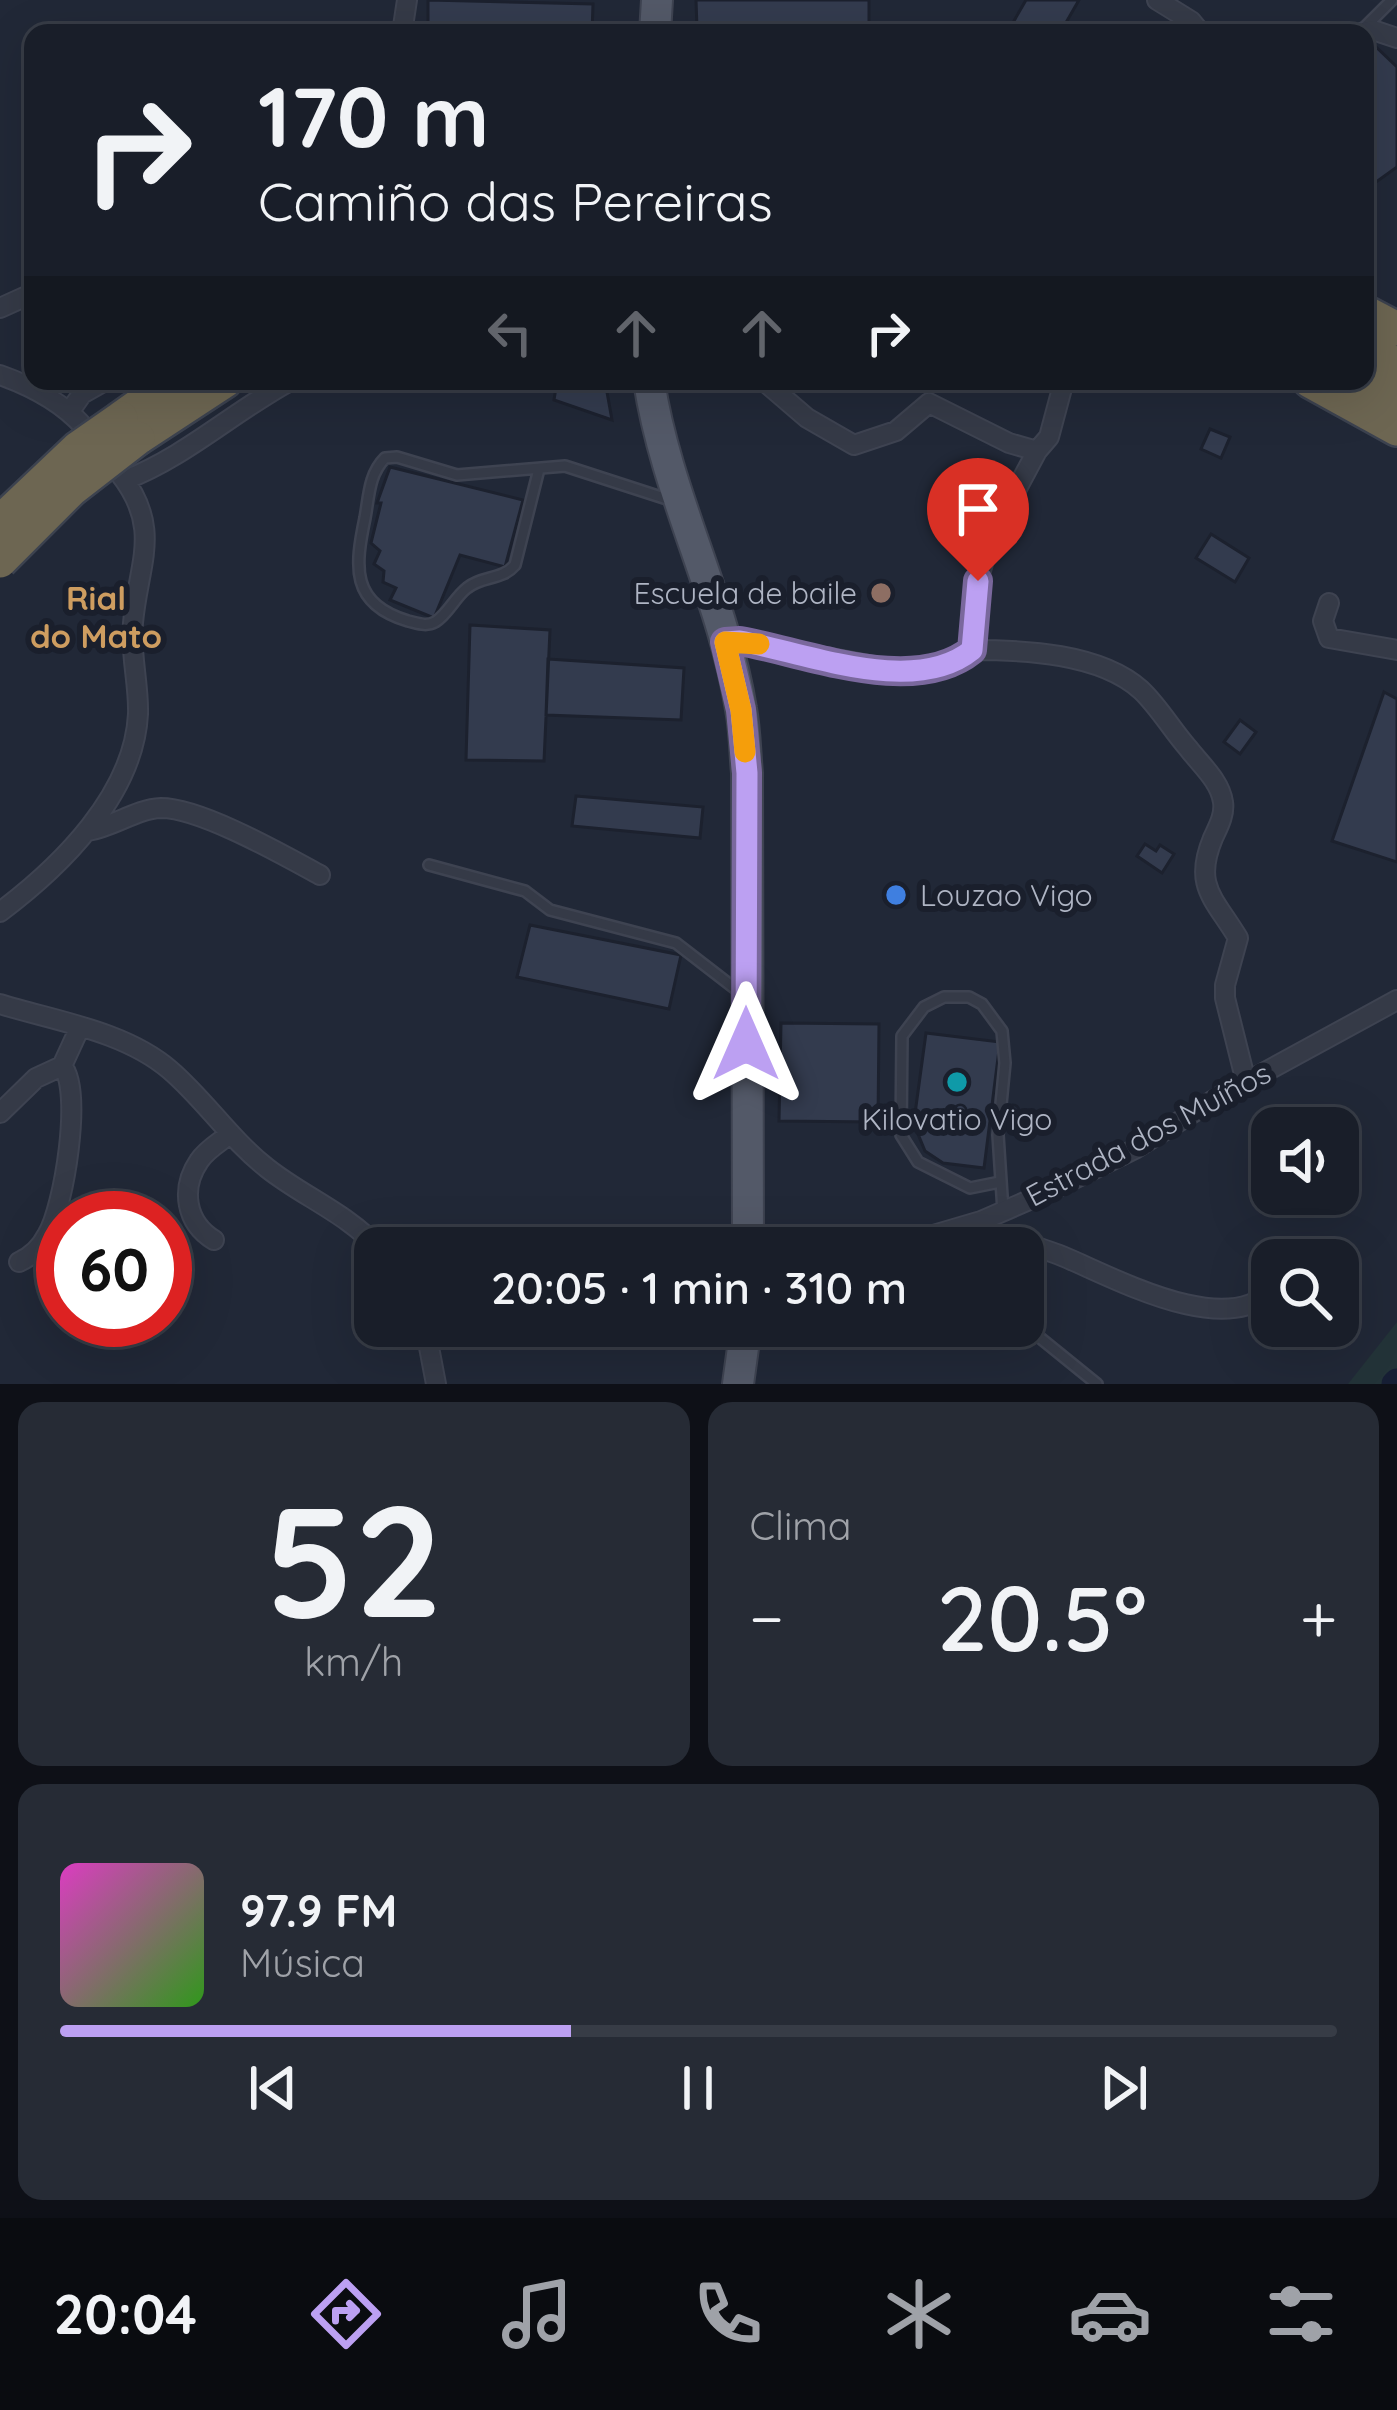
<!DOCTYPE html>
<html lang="es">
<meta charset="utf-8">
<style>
body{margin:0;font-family:Quicksand,sans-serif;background:#262b35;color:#f1f3f6;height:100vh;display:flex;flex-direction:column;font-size:45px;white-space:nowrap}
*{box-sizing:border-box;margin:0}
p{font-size:39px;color:#9fa2a8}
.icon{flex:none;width:66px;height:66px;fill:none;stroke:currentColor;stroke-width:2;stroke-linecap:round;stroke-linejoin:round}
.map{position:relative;height:1384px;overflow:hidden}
.sheet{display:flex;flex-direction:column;gap:18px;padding:18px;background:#0e1017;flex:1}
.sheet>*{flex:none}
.guide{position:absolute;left:24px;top:24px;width:1350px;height:366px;border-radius:24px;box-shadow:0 12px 48px #0002,0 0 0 3px #373c46;background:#191e29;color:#f1f3f6;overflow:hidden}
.buttons{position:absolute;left:1251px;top:1107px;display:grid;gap:24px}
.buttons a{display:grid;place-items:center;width:108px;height:108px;border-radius:24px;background:#191e29;box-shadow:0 12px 48px #0002,0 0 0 3px #373c46;font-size:60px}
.speed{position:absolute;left:36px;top:1191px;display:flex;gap:24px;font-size:60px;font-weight:700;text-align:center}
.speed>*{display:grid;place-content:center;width:156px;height:156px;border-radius:50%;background:#191e29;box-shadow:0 12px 48px #0002,0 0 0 3px #373c46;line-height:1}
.speed .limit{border:18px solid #d22;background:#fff;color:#111}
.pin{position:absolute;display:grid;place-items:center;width:102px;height:102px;color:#fff;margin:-123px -51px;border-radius:50% 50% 50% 0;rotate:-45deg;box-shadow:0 0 12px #0007}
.pin .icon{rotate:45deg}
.me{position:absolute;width:132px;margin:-66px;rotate:0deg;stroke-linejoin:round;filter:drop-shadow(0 0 9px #0008)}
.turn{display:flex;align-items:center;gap:42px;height:252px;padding:0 36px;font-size:54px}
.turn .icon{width:156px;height:156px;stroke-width:2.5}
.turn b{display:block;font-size:84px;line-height:102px}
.lanes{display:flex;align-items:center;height:114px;padding:0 36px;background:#0003;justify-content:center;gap:60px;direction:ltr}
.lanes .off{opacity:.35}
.big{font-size:90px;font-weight:600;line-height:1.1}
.sheet .card{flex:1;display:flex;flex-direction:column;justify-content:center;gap:18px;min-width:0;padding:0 42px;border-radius:24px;background:#262b35}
.sheet .dial{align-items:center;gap:0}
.dial b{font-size:156px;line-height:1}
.song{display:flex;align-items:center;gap:36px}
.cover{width:144px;height:144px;border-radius:18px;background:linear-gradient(135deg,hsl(310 70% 55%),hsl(110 70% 35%))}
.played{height:12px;border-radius:6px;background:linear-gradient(90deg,#bca0f2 40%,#373c46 40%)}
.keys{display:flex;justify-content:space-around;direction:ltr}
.heat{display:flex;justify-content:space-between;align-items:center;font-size:66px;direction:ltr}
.sheet .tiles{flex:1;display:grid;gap:18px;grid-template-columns:1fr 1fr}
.card:last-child{grid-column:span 2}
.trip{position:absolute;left:354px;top:1227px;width:690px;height:120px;border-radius:24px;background:#191e29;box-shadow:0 12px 48px #0002,0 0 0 3px #373c46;font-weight:600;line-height:120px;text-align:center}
.dock{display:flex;height:192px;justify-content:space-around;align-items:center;background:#0a0c10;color:#9fa2a8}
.dock .icon{width:84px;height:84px}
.dock .current{color:#bca0f2}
.dock b{font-size:54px;color:#f1f3f6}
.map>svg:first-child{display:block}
</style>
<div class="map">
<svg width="1397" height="1384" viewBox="0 0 1397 1384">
<rect width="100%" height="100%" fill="#212837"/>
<!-- green -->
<path fill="#233338" d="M1397,1322V1384H1348Z"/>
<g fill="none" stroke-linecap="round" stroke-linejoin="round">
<!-- river -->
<path stroke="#161e34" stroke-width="27" d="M1395,1384L1397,1382"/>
</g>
<!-- building -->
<path fill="#333b4e" stroke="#1c212e" stroke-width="3" d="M428,0L593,4L592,33H428Z
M696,0H869V25L697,28Z
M1026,0H1079L1060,33H1007Z
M1375,46L1397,67V167L1372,185L1365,175V53Z
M557,381H605L612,420L554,400Z
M1210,429L1230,437L1221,458L1201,449Z
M390,467L523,500L505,567L460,555L434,618L390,600L396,588L383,582L384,571L374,564L380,551L371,543L381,503H377Z
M1211,534L1249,558L1235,582L1196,558Z
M470,625L550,630L544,761L466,760Z
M548,659L684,668L681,720L546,715Z
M1384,692L1397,699V862L1332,841Z
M1240,720L1256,732L1240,754L1224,742Z
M576,796L703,807L700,838L572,826Z
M1145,844L1156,851L1160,845L1174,854L1162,873L1137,856Z
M530,925L681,955L669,1009L517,977Z
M781,1023L879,1024L878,1122L779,1121Z
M926,1033L1000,1042L984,1168L943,1163L925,1151L918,1134L914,1121Z"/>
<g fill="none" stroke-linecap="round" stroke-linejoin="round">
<!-- service casing -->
<g stroke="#3e4351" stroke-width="14">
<path id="service" d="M1362,30L1392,0
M539,469L515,565C501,581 483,575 467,588C455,597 448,614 435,622C426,627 417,623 408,621C350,604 355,566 365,518C369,496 369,474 385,458L397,457L457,475L565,466L670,500
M429,865L525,891L550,910L676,943L742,994
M1000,1182L970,1188L918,1162L901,1135L902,1036L924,1007L944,997H969L982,1004L1002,1031L1005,1063L998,1135L1003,1211
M976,1248L981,1221
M1023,1324L1097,1384"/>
</g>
<!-- minor casing -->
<g stroke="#3e4351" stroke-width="22">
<path id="minor" d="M1157,0L1191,21L1201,33
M402,33L407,0
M1361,33L1373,30L1397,38
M0,308L31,294
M0,375C31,386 62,402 84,427
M764,381L807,418L854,445L896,431L929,403L1009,443L1037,451
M70,411L82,394L105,381
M125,480C185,457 233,412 290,381
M1329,603L1323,621L1329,638L1397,650
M725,642L740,641L912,673L965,656L976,641L978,581L990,539L1037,451L1049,437L1064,381
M972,650C1024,650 1100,653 1141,690C1159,707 1172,730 1188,748C1201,765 1220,781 1223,802C1225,815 1218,827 1213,838C1193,886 1214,898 1238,938L1225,985V998L1246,1082
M88,831C113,827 136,809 161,808C201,808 283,855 320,875
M0,912C60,867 134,795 138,714C139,684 130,653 133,623C138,564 163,529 120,474
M0,1004C55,1021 125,1031 170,1070C205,1100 230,1139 267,1168C302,1196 348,1214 378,1248
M0,1113L36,1078L62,1066L80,1027
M981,1221L991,1232C1014,1240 1039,1247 1062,1256C1113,1277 1225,1340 1272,1290
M214,1240C186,1223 180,1189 199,1161C206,1150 220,1142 230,1134
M889,1248L981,1221L1050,1191L1135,1149L1212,1101L1397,1000
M1296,1260L1306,1247
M19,1262C32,1256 41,1247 47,1235C64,1208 83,1089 62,1066
M425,1326L436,1384"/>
</g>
<!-- primary casing -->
<g stroke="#3e4351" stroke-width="34">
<path id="primary" d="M655,33L657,0
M649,381C666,494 723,597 741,709C745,730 745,752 747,773L748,1248
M738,1384L746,1326"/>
</g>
<!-- motorway casing -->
<g stroke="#3c424f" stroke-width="38">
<path id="motorway" d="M1365,312L1397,329
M1365,348L1397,365
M1365,380L1397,398
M1310,381L1397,429
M121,418L173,381
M138,438L225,381"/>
</g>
<!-- service -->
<use href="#service" stroke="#353a47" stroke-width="9"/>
<!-- minor -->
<use href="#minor" stroke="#353a47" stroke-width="18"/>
<!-- primary -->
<use href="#primary" stroke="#535968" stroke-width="30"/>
<!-- motorway -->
<use href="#motorway" stroke="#6d6652" stroke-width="33"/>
<!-- motorway-bridge casing -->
<g stroke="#3c424f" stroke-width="38" stroke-linecap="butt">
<path id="motorway-bridge" d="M0,522L78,448L121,418
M0,561L71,490L138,438"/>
</g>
<!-- motorway-bridge -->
<use href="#motorway-bridge" stroke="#6d6652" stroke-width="33"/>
</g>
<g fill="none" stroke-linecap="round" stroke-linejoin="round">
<!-- route casing -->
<g stroke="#7a689d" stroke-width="30">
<path id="route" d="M746,1044L747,773L741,710L725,642L740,641C807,653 914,697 972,650L978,581"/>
</g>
<!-- route -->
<use href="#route" stroke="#bca0f2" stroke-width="21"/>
<!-- slow -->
<path stroke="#f59e0b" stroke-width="21" d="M745,752L741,710L725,642L759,644"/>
</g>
<!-- markers -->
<circle fill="#8d6e63" stroke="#1a1f2c" stroke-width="4.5" cx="881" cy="593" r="12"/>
<circle fill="#3f7fe0" stroke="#1a1f2c" stroke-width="4.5" cx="896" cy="895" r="12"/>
<circle fill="#0f9aa8" stroke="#1a1f2c" stroke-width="4.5" cx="957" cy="1082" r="12"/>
<g text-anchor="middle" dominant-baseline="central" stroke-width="12" stroke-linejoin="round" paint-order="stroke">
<!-- poi labels -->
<g font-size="30" fill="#afb5c4" stroke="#1a1f2c" text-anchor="end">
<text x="857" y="593">Escuela de baile</text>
<text x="920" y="895" text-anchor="start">Louzao Vigo</text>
<text x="957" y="1119" text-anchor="middle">Kilovatio Vigo</text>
</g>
<!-- street labels -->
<g font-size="30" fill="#afb5c4" stroke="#1a1f2c">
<text transform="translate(1148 1134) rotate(-28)">Estrada dos Muíños</text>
</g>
<!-- neighbourhood labels -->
<g font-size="33" font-weight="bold" fill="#ce9d60" stroke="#1a1f2c">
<text x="96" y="597">Rial<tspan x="96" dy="38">do Mato</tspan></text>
</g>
</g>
</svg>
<div class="buttons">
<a><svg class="icon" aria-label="sound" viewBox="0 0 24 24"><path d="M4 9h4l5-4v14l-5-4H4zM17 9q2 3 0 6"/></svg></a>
<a><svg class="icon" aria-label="search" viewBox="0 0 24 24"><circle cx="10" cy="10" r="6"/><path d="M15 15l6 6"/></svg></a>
</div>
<div class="speed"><div class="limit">60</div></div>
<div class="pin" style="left:978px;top:581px;background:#d93025"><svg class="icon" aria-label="arrive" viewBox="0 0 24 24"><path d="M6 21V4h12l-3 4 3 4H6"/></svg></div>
<svg class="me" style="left:746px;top:1044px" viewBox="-20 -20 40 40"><path d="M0-17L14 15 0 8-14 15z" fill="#bca0f2" stroke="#fff" stroke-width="4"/></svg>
<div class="trip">20:05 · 1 min · 310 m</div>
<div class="guide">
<div class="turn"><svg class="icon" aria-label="right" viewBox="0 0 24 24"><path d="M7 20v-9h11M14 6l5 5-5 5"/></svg><div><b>170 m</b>Camiño das Pereiras</div></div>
<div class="lanes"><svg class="icon off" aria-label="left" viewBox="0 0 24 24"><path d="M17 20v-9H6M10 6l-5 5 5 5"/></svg><svg class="icon off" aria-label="ahead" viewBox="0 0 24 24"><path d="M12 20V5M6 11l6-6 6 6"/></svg><svg class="icon off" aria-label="ahead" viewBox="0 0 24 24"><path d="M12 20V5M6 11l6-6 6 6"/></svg><svg class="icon" aria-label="right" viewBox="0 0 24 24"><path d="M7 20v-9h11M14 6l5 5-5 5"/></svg></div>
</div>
</div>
<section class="sheet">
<div class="tiles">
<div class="card dial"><b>52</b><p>km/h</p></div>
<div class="card"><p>Clima</p>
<div class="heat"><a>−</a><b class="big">20.5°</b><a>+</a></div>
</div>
<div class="card">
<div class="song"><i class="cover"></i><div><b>97.9 FM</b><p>Música</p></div></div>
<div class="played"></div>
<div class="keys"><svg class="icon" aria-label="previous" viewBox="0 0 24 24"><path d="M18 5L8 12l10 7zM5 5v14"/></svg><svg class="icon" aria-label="pause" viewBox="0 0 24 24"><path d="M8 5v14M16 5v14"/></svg><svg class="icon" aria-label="next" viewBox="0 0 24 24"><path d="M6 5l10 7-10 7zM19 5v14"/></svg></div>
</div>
</div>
</section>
<nav class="dock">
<b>20:04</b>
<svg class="icon current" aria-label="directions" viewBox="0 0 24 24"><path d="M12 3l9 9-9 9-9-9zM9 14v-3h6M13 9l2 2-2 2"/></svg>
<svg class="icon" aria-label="music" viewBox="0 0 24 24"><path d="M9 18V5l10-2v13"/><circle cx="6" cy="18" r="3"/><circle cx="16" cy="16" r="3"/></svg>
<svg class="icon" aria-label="phone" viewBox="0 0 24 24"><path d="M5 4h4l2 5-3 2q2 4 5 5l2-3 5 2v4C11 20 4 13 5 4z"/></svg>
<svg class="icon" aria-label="climate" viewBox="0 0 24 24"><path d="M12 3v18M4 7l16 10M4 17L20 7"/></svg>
<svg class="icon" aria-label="car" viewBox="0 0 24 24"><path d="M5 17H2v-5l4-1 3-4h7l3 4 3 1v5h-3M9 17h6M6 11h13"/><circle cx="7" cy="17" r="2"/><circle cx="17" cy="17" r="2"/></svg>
<svg class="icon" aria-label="filters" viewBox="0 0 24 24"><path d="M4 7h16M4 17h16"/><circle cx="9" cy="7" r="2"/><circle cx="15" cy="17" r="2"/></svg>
</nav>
